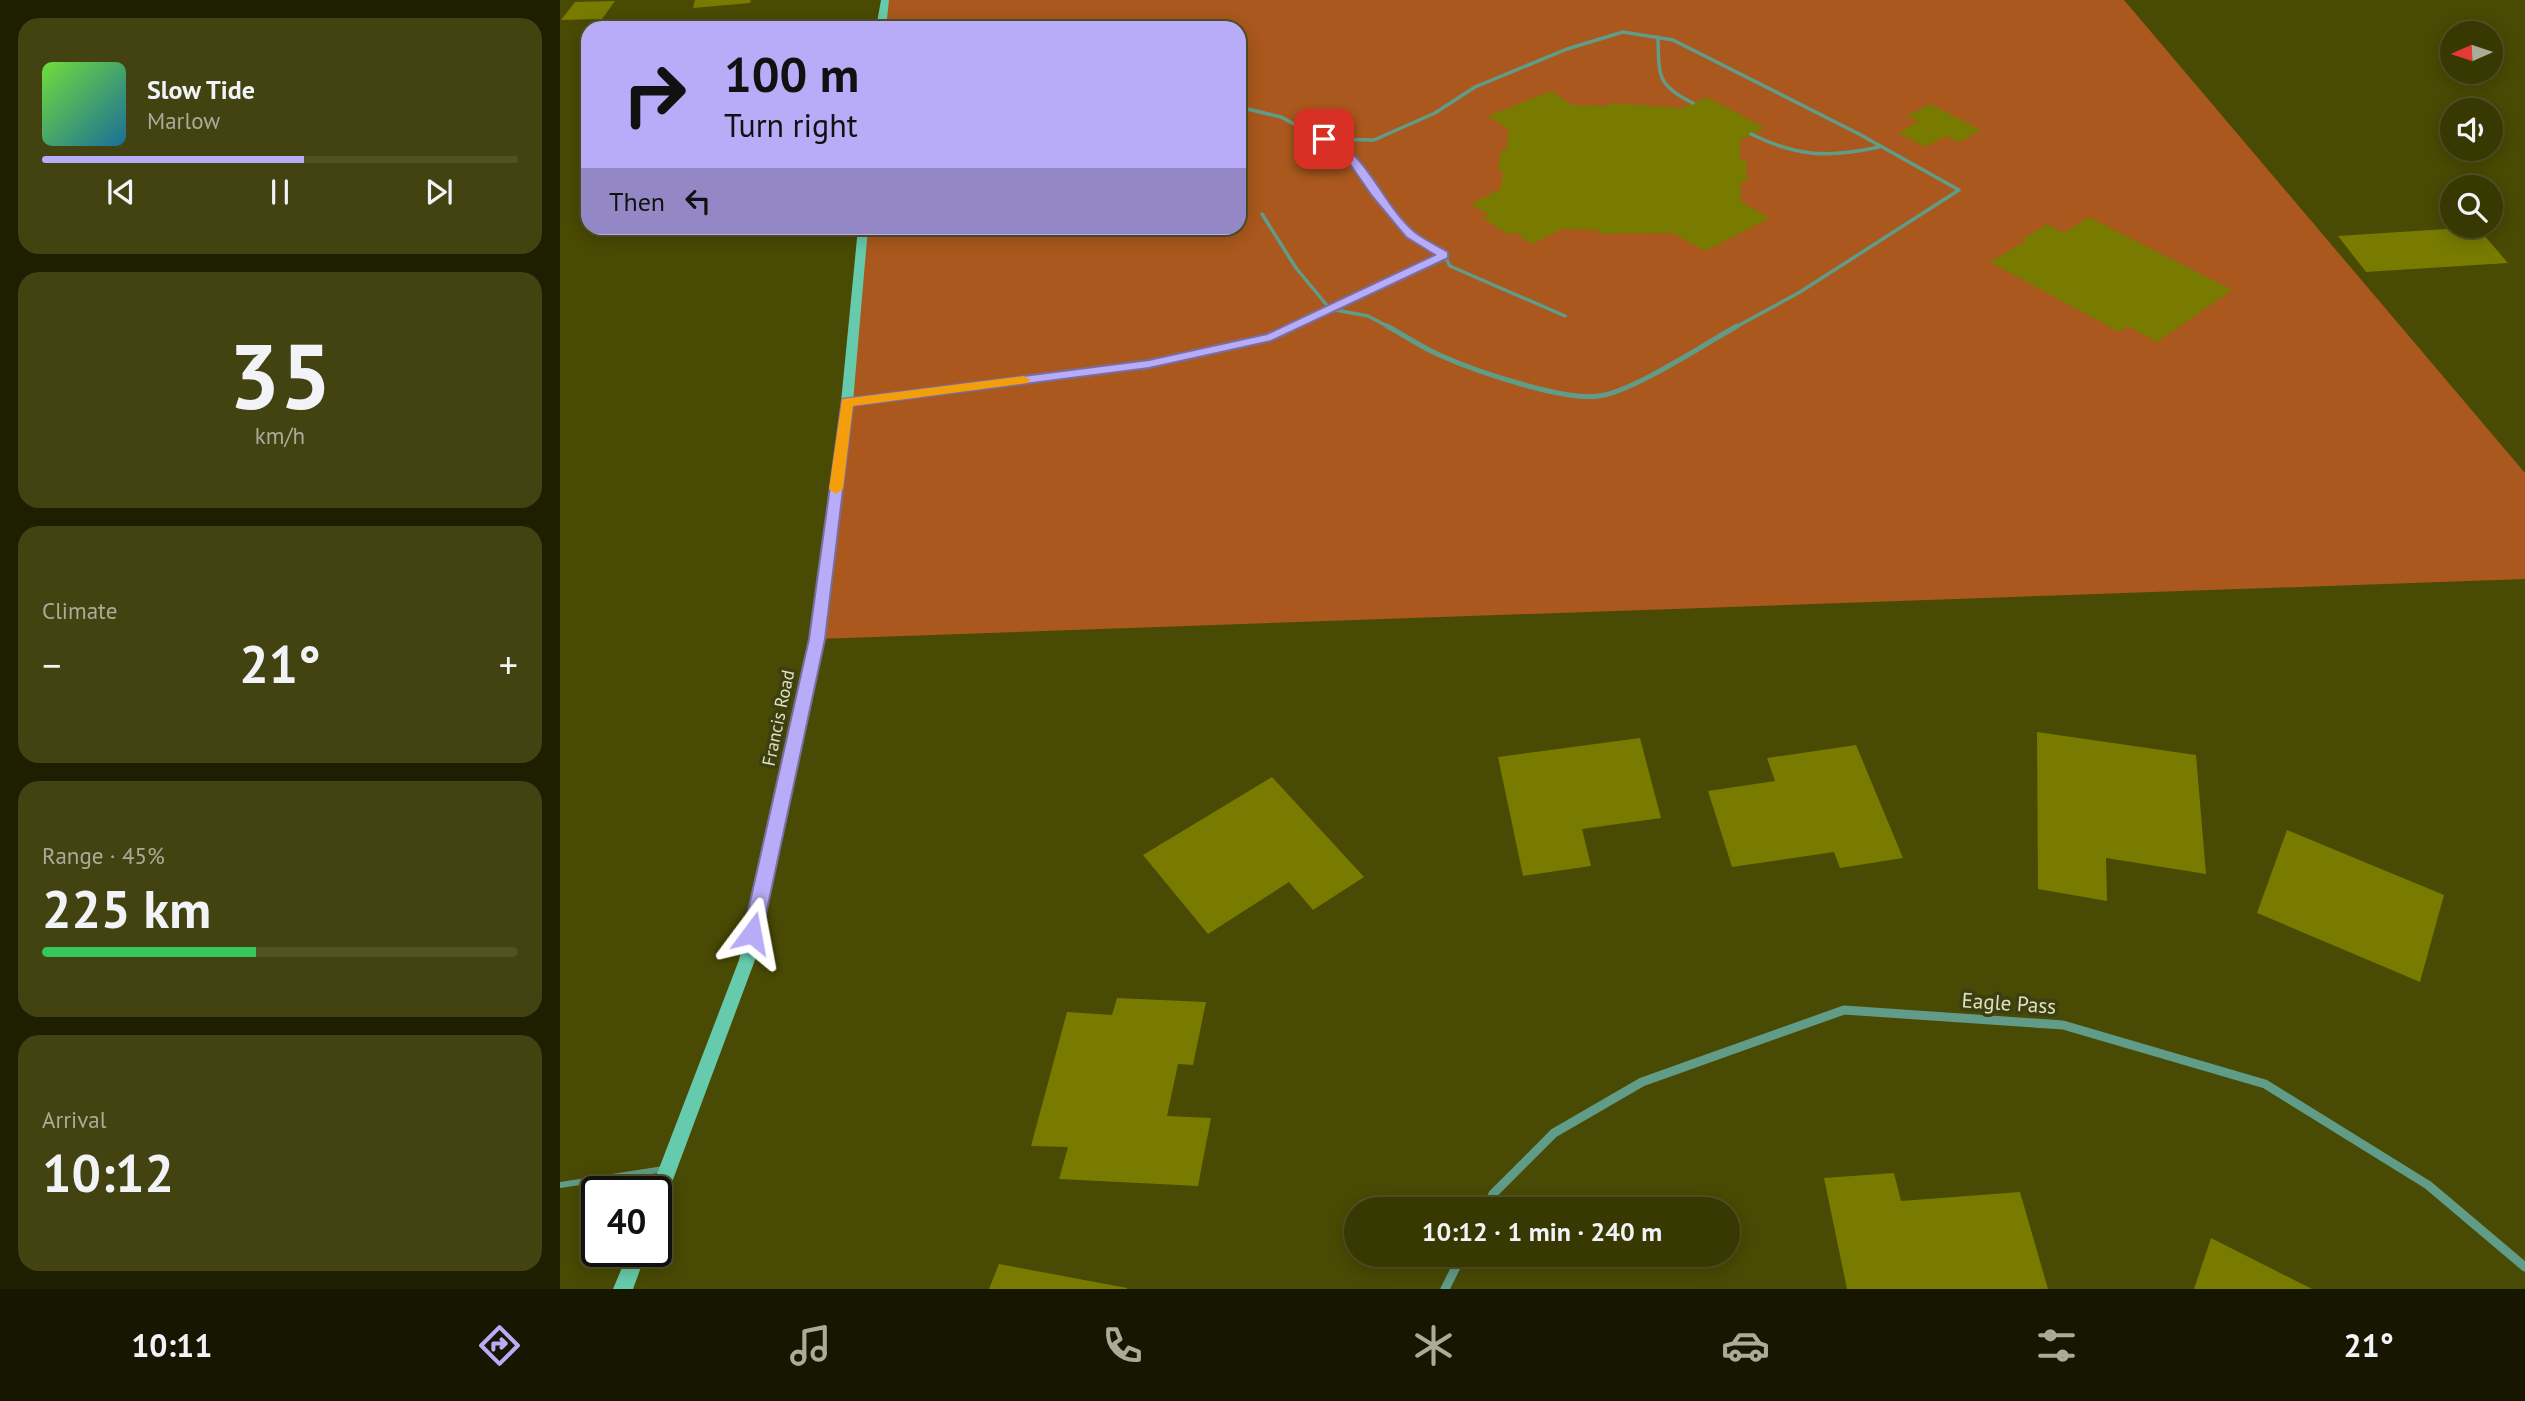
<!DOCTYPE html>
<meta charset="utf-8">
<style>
body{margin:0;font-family:"PT Sans",sans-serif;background:#424311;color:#f1f3f6;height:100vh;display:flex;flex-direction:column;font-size:26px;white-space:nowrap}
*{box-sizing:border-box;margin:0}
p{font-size:23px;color:#aaac99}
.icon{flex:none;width:38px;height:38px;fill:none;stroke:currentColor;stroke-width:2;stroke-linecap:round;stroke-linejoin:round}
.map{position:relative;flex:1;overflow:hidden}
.side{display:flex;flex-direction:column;gap:18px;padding:18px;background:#1e1f01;width:560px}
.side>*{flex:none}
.top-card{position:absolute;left:21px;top:21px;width:665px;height:214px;border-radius:21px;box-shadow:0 4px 18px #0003,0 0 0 2px #515224;background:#b8abf7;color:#111;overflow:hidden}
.needle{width:46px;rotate:267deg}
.fabs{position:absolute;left:1880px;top:21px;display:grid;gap:14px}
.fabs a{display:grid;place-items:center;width:63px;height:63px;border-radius:50%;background:#373802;box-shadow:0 4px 18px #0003,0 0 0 2px #515224;font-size:35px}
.speed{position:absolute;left:21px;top:1176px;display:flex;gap:14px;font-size:35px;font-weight:700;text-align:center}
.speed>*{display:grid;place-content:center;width:91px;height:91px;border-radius:50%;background:#373802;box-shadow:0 4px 18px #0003,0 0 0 2px #515224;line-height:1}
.speed .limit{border:4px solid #111;border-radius:10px;background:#fff;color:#111}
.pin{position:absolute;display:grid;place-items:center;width:60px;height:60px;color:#fff;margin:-30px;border-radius:14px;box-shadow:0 4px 10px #0006}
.me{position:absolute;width:77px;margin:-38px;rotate:13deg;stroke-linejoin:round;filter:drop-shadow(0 0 5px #0008)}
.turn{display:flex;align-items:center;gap:24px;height:147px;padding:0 28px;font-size:32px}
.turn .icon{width:91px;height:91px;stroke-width:2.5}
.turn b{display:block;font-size:49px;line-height:60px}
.then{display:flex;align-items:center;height:66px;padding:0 28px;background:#0003;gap:14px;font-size:26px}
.big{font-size:52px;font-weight:700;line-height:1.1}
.side .card{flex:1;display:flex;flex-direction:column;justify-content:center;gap:10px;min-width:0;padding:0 24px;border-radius:21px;background:#424311}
.side .dial{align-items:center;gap:0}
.dial b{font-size:91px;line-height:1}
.song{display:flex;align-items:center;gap:21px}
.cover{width:84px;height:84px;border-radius:10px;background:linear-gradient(135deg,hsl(100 70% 55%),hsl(200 70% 35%))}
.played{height:7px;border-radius:4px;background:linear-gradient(90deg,#b8abf7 55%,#515224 55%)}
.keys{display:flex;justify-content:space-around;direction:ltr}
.heat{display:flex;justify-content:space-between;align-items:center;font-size:38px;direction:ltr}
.charge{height:10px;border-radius:5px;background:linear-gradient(90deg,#34c759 45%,#515224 0)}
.trip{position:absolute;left:784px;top:1197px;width:396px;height:70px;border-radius:35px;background:#373802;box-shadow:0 4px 18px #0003,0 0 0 2px #515224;font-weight:700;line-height:70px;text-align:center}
.tab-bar{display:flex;height:112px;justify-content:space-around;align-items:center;background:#161601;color:#aaac99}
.tab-bar .icon{width:49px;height:49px}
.tab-bar .active{color:#b8abf7}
.tab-bar b{font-size:32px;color:#f1f3f6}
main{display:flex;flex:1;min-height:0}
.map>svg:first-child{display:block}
</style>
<main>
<section class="side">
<div class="card">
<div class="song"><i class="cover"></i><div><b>Slow Tide</b><p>Marlow</p></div></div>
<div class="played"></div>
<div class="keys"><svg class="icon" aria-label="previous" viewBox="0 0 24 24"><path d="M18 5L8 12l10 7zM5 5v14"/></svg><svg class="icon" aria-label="pause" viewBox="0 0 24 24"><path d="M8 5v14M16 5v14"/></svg><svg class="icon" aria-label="next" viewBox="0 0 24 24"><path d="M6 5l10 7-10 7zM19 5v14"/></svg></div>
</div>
<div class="card dial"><b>35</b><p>km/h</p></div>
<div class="card"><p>Climate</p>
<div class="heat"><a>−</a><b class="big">21°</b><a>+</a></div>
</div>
<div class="card"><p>Range · 45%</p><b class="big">225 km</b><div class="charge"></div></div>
<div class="card"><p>Arrival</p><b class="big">10:12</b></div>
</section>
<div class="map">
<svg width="1965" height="1289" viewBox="0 0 1965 1289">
<rect width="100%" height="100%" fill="#494a03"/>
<!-- green -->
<path fill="#aa581d" d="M325,0H1564L1965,473V579L258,639L301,228H679V28H322Z"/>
<!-- building -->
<path fill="#787b00" d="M135,0H191L190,3L133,8Z
M55,1L42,19L1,20L15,2Z
M991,91L1012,105L1050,106V103L1122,108L1147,97L1205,128L1180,140V160H1186L1187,181H1181V202L1210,218L1145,251L1113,233L1039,234V230L1002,229L972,244L954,232L949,235L923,218L929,215L911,204L941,189L943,171H938L941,150H946L949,130L928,116Z
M1370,104L1421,130L1399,142L1386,136L1365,147L1338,133L1359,121L1347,116Z
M1529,217L1672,290L1597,342L1568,326L1559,332L1430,262L1466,241L1463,239L1487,224L1504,233Z
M1917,227L1948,263L1806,272L1778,236Z
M1477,732L1636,755L1646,874L1546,858L1547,901L1478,889Z
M1080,738L1101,818L1022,829L1031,866L963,876L938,757Z
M1296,745L1343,858L1280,868L1274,852L1172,867L1148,791L1215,781L1207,758Z
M712,777L804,877L753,910L729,882L648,934L583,855Z
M1727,830L1884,895L1860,982L1697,913Z
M557,998L646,1002L633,1065L618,1064L607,1116L651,1118L638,1186L499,1179L508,1147L471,1146L507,1012L552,1015Z
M1334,1173L1341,1201L1460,1192L1488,1289H1287L1264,1178Z
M1651,1238L1752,1289H1634Z
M439,1264L567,1288V1289H429Z"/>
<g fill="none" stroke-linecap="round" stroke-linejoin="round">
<!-- lane-far2 -->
<path stroke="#609c88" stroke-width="3.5" d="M1098,37C1099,75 1096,85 1133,103
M679,107L721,117L787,152L850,235L884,255L730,328
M1191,134C1237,157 1269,158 1319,147
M764,139L814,140L875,113L915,87L1007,49L1063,32L1113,40L1299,134L1399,190L1240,292L1174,328
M702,214L736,268L770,309L808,316L831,328
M884,255L890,266L1005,316"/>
<!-- lane-far1 -->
<path stroke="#609c88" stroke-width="5" d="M827,326C846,336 864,349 884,357C918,372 1004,401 1039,396C1072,392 1145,344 1177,326
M287,402L589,364L711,337L733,326"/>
<!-- lane -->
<path stroke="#609c88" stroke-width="6" d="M0,1185L104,1169"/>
<!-- street -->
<path stroke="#609c88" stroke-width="9" d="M925,1209L933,1194L994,1133L1082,1082L1284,1010L1503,1025L1705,1084L1868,1185L1965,1267
M885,1289L902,1255"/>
<!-- secondary -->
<path fill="#66cbac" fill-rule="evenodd" d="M321,0H329L326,28H316Z
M298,228H308L293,402L264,639L195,960L105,1201L102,1207L96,1210V1192H90L179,960L250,639L281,402Z
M69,1251H87L73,1289H53Z"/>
</g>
<!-- route -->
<path fill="#b8abf7" stroke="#786fa1" stroke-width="2" d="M764,136C808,150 821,205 856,233C865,240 878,246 888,252V258L711,341L589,368L293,406L265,639L202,933L199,938L192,941L186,938L183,933L249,639L282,399L589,360L707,334L875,255L846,237L812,196L783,154L759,142L758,139Z"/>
<!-- slow -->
<path fill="#f59e0b" d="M464,376L470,380L468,383L293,406L283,489L276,494L269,489L282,399Z"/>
<g text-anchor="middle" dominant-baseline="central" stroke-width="7" stroke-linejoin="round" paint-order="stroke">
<!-- street labels -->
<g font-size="18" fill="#dfe2ba" stroke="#3d3f12">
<text transform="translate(218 718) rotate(-78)">Francis Road</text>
</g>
<!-- near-street labels -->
<g font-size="21" fill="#dfe2ba" stroke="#3d3f12">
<text transform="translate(1449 1003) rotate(4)">Eagle Pass</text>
</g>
</g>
</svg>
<div class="fabs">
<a><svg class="needle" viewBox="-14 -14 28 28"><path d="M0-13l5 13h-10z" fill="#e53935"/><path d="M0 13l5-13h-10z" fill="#aaac99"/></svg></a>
<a><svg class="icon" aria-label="sound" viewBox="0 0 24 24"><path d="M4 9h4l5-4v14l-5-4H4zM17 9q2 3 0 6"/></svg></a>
<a><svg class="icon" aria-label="search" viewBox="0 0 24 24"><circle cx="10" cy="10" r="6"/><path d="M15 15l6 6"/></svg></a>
</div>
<div class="speed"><div class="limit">40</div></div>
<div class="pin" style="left:764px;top:139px;background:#d93025"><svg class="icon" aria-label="arrive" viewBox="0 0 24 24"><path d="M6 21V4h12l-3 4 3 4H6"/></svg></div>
<svg class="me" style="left:192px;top:933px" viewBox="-20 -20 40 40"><path d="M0-17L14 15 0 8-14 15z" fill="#b8abf7" stroke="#fff" stroke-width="4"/></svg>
<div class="trip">10:12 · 1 min · 240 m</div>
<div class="top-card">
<div class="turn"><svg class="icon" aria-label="right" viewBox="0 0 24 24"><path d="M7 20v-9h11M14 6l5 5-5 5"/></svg><div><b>100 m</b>Turn right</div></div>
<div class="then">Then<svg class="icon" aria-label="left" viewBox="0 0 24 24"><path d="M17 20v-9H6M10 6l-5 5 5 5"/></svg></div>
</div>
</div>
</main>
<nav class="tab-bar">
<b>10:11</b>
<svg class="icon active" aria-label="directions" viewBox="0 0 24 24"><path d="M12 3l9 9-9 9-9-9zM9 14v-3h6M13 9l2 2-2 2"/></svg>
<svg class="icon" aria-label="music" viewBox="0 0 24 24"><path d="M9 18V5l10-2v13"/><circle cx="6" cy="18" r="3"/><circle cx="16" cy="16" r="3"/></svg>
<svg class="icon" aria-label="phone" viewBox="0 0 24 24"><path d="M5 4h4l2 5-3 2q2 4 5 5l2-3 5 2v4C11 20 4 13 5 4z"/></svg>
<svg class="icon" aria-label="climate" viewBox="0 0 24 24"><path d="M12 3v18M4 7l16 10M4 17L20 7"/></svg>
<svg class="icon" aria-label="car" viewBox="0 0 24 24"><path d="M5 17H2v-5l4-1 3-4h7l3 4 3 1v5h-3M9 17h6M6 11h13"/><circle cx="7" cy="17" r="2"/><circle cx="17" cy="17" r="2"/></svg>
<svg class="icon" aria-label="filters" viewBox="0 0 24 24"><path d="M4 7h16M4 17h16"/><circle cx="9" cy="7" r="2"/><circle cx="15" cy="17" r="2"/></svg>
<b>21°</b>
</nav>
